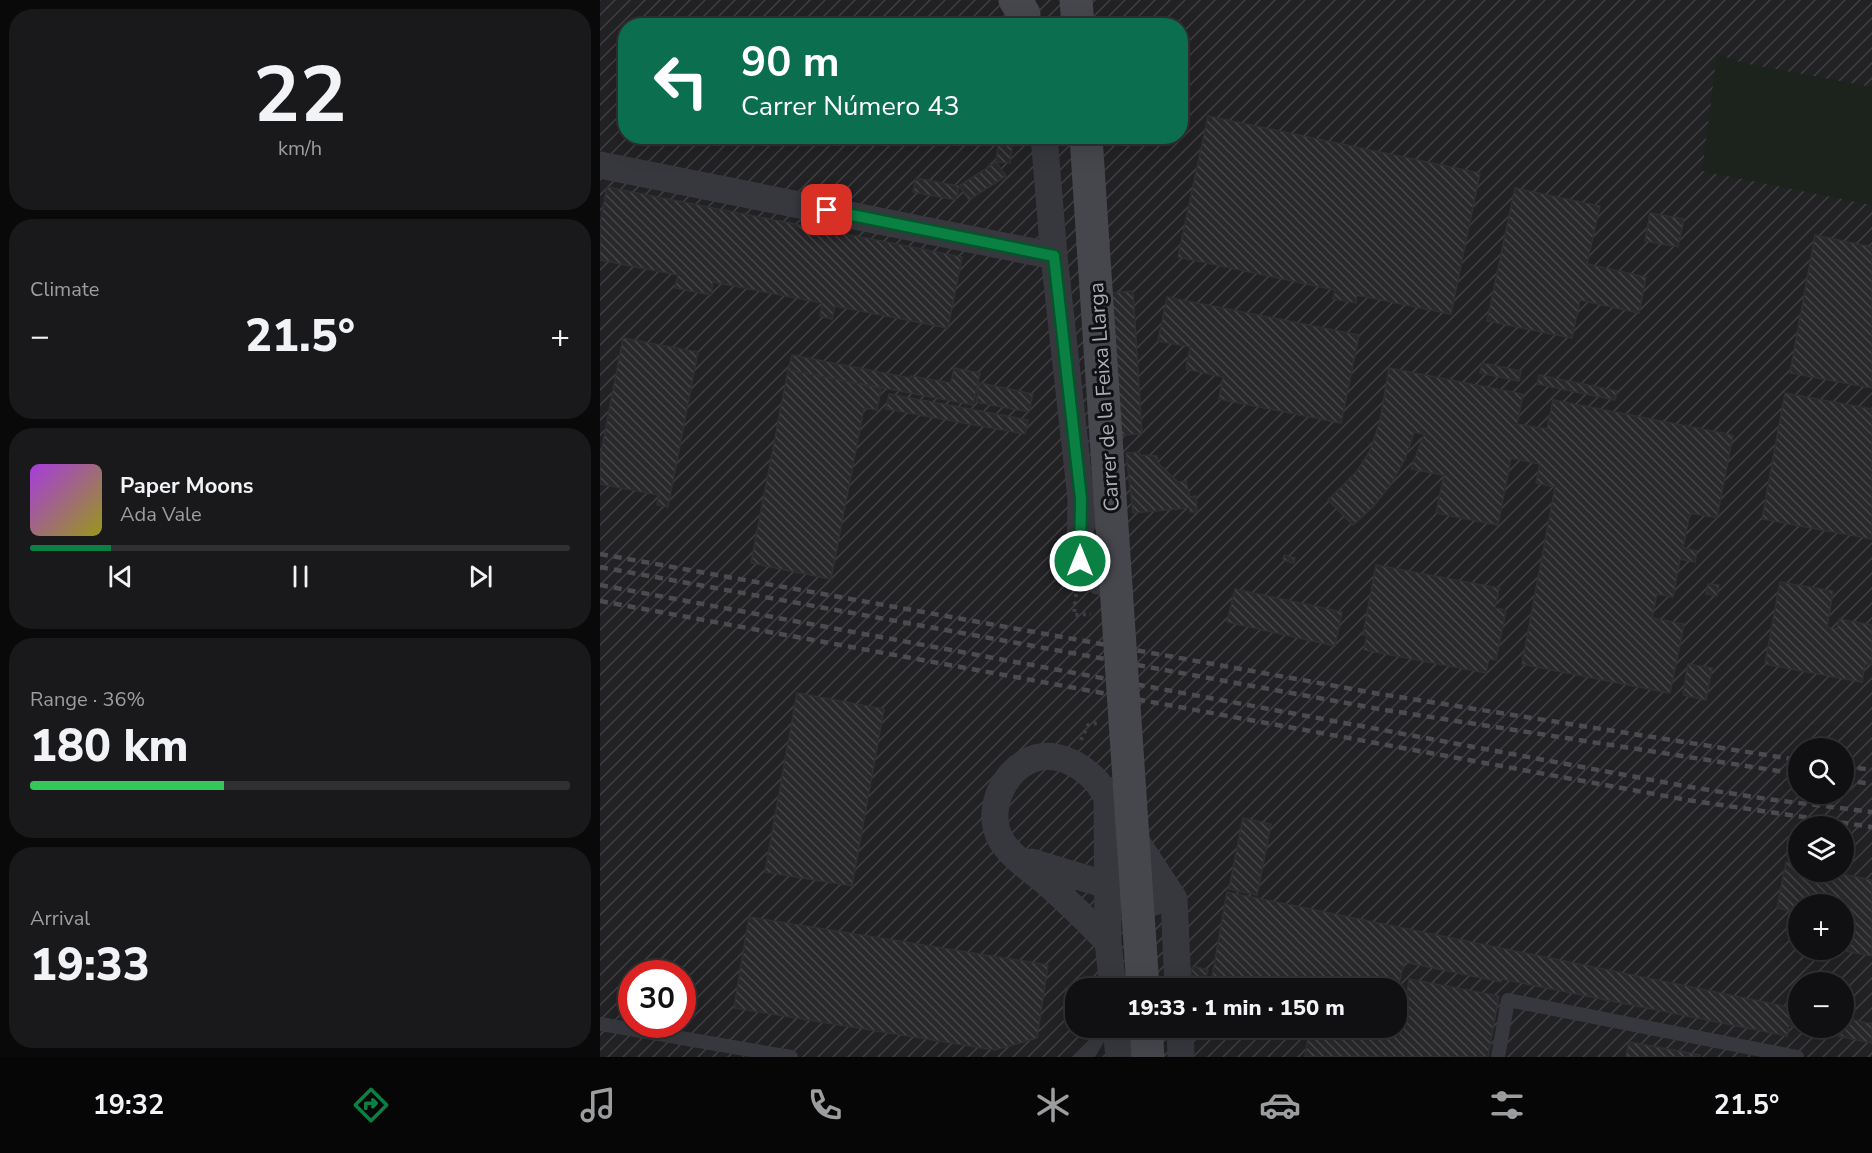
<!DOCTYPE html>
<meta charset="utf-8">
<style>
body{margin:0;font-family:"Nunito Sans",sans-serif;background:#19191b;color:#f1f3f6;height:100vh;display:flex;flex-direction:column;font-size:22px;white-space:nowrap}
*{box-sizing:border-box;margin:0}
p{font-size:20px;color:#9c9d9f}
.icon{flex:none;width:33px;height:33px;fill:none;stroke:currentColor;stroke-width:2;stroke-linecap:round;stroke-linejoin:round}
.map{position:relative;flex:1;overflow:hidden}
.details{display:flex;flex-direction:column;gap:9px;padding:9px;background:#09090a;width:600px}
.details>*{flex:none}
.hud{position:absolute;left:18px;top:18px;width:570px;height:126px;border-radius:24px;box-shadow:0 6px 24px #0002,0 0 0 2px #303032;background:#0b6e4f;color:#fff;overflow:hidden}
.buttons{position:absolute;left:1188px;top:738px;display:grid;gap:12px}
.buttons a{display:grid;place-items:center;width:66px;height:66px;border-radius:50%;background:#101012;box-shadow:0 6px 24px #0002,0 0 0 2px #303032;font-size:30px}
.speed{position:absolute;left:18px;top:960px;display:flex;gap:12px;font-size:30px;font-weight:700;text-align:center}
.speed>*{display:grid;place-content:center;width:78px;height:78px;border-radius:50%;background:#101012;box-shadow:0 6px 24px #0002,0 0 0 2px #303032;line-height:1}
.speed .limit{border:9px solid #d22;background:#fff;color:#111}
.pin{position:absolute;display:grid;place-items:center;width:51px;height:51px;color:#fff;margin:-26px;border-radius:12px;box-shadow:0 3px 9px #0006}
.me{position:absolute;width:66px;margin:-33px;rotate:0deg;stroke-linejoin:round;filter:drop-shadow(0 0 4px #0008)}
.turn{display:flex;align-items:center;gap:21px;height:126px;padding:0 24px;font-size:27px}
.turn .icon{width:78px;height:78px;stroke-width:2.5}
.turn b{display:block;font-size:42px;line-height:51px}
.big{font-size:45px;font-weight:800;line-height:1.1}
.details .widget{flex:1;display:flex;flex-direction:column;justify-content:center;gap:9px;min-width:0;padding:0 21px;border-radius:24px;background:#19191b}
.details .dial{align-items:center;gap:0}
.dial b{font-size:78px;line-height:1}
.song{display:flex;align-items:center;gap:18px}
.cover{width:72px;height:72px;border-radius:9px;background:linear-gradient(135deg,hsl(280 70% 55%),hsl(60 70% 35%))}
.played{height:6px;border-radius:3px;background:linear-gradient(90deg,#0b8043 15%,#303032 15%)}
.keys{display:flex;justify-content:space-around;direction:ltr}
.heat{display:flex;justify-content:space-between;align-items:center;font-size:33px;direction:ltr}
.charge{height:9px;border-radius:4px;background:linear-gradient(90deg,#34c759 36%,#303032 0)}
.trip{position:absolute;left:465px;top:978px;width:342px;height:60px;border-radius:24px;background:#101012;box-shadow:0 6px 24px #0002,0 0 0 2px #303032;font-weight:800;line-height:60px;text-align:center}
.dock{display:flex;height:96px;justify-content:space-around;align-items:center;background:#060607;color:#9c9d9f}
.dock .icon{width:42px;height:42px}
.dock .on{color:#0b8043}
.dock b{font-size:27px;color:#f1f3f6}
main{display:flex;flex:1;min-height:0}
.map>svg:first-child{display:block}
</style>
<main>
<section class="details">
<div class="widget dial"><b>22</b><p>km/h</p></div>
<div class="widget"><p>Climate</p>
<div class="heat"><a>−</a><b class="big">21.5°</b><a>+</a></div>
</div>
<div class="widget">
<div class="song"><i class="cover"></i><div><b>Paper Moons</b><p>Ada Vale</p></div></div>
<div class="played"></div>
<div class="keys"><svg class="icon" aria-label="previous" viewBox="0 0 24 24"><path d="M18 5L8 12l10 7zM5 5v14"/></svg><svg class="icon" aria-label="pause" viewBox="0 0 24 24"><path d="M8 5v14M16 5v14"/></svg><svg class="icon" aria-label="next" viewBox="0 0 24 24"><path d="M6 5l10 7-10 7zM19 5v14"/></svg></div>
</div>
<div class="widget"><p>Range · 36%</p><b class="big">180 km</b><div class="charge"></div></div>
<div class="widget"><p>Arrival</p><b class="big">19:33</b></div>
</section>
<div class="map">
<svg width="1272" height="1057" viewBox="0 0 1272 1057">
<defs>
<pattern id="industrial-furrows" width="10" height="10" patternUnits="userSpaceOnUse" patternTransform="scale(1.5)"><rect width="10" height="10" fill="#222225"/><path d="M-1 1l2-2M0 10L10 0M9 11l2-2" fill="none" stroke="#3f3f43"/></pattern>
<pattern id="building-back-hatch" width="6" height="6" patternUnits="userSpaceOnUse" patternTransform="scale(1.5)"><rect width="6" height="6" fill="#29292c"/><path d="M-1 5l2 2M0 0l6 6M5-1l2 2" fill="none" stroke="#454548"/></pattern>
</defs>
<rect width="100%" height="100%" fill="#161618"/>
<!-- industrial -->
<path fill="url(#industrial-furrows)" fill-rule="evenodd" d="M0,0H1272V1057H0ZM26,26H580V136H26ZM1198,748H1244V794H1198ZM1198,826H1244V872H1198ZM1198,904H1244V950H1198ZM32,974H82V1024H32ZM1198,982H1244V1028H1198ZM476,988H796V1028H476Z"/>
<!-- grass -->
<path fill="#1c231d" d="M1117,54L1143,63L1272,87V205L1102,171Z"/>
<!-- building -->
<path fill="url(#building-back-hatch)" stroke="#303034" stroke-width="1.5" d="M608,116L880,173L851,314L757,295L756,303L733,299L735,290L578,257Z
M399,136H414L410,163L396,162Z
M396,162L406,176L369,200L359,186Z
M316,178L359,186L356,200L313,192Z
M7,187L362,257L348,328L235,306L232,319L220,316L222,303L113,282L111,295L75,288L78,275L0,260V224Z
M915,188L1000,206L987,264L1046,277L1039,313L980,300L972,338L887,321Z
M1050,213L1084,219L1078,247L1045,241Z
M1215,235L1272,247V388L1190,373Z
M533,291L542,434L520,435L511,293Z
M567,297L759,335L741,423L619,399L623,377L586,369L590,347L558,341Z
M23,338L98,352L68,507L57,505L59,495L0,484V458Z
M192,355L310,378L311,376L351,383L354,368L380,373L373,405L188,370Z
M882,363L921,371L919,381L880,373Z
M789,368L923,394L917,424L947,429L953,400L1133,435L1117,518L1090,513L1083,548L1097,551L1095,562L1080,559L1073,597L1057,594L1052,618L1084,624L1070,693L922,664L955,487L936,483L940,464L911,458L898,525L836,513L844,475L811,469L824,434L814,432L805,459L789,487L773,507L753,525L728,500L757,471L770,451L780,421Z
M188,370L281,388L277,410L264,408L231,579L151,563Z
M939,375L1017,391L1015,400L937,384Z
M380,383L433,394L429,412L376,402Z
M1185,393L1272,409V539L1162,519Z
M289,394L428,420L425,434L286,409Z
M539,452L540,455L557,456L558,463L578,482L586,481L590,497L596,496L597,512H590L589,508L533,513L526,453Z
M684,555L695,558L694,563L683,560Z
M776,565L899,588L895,608L906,610L896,660L889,659L886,673L764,650L767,635H763Z
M1180,582L1233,591L1227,627L1237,629L1239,619L1272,625V665L1265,664L1262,682L1165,664Z
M1108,584L1119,585L1117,596L1106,594Z
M635,589L742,612L735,646L627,622Z
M1088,664L1112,668L1106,700L1083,695Z
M197,693L284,709L252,886L165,872Z
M643,818L671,824L657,895L629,889Z
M1186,862L1198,865V872H1231L1272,880V956L1240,950H1244V904H1198V912L1177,908Z
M627,892L1198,1009V1028H1244V1018L1272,1024V1043L1189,1026L1187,1036L902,979L901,982L804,962L796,998V988H610Z
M149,917L448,965L437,1038L395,1050L134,1008Z
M593,966L608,970L605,979L590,975Z
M809,979L899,996L888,1057H705L708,1035L666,1028H796V1001L805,1002Z
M1029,1042L1100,1055V1057H1026Z"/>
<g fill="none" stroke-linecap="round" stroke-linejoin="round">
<!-- path -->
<path stroke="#3d3f44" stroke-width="4" stroke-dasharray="3 4.5" stroke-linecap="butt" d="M476,594L474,615L491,614
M481,740L488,725L497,723"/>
<!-- service -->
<path stroke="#37383d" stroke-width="14" d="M0,1024L191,1057
M482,1057L490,1052L504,1028
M898,1057L908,1000L1197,1057"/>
<!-- minor -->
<path stroke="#37383d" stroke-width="27" d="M444,136L454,256L481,499L480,561L498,581L516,567L512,526L481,499
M0,165L454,256
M507,796L508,942L513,988
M431,862L507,885L554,902
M508,942C489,922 469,903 448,884C433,871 411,857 401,840C381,805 413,750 455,757C473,760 486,770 498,783L574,899L578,988
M516,1028L519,1057
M580,1028L581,1057"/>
<!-- secondary -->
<path stroke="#45474d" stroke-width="33" d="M415,0L424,14
M476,0L478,26
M486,136L493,244
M546,1028L548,1057"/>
<!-- rail -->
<path stroke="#4a4c52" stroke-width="4.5" stroke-dasharray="8 6" stroke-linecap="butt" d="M0,554L780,694L1198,760
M0,567L779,709L1198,774
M0,585L1090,787L1167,799L1272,812
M0,601L1087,800L1272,827
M1244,766L1272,770
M1244,780L1272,784"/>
<!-- secondary-bridge -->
<path stroke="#45474d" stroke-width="33" d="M493,244L543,988"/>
</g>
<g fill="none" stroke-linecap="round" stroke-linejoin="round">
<!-- route casing -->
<g stroke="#07532c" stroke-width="15">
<path id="route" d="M227,210L454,256L481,499L480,561"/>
</g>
<!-- route -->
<use href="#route" stroke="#0b8043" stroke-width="10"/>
</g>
<g text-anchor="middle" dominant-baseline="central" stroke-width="6" stroke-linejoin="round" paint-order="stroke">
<!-- street labels -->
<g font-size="21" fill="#a8adb8" stroke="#111113">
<text transform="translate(504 397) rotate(-94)">Carrer de la Feixa Llarga</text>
</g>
</g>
</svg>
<div class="buttons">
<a><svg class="icon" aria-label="search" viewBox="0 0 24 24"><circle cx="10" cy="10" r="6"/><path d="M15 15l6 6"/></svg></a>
<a><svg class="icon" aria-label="layers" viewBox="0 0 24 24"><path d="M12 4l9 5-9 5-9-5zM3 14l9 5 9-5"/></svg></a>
<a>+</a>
<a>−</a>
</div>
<div class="speed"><div class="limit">30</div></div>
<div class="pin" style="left:227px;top:210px;background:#d93025"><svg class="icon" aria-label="arrive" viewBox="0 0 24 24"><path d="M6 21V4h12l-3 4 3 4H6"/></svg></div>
<svg class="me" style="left:480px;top:561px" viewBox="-20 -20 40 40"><circle r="17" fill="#0b8043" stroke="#fff" stroke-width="3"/><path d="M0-11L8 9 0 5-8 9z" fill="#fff"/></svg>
<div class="trip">19:33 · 1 min · 150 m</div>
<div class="hud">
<div class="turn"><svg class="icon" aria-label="left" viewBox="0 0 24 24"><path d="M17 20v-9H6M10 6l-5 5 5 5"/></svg><div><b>90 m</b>Carrer Número 43</div></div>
</div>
</div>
</main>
<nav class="dock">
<b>19:32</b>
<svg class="icon on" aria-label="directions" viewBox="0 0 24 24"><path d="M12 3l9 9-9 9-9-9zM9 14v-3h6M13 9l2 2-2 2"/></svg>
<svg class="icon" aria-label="music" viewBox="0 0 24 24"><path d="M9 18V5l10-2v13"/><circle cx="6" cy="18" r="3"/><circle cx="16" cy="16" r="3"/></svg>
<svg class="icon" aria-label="phone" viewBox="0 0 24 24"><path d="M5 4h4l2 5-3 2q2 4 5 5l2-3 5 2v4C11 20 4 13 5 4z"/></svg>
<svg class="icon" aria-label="climate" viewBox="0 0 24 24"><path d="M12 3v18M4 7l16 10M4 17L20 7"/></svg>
<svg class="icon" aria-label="car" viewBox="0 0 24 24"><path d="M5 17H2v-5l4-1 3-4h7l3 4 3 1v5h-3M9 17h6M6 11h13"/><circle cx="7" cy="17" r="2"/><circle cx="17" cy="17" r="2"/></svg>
<svg class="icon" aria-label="filters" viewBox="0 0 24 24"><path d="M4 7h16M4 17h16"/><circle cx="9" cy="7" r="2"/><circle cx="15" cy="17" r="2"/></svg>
<b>21.5°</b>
</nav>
